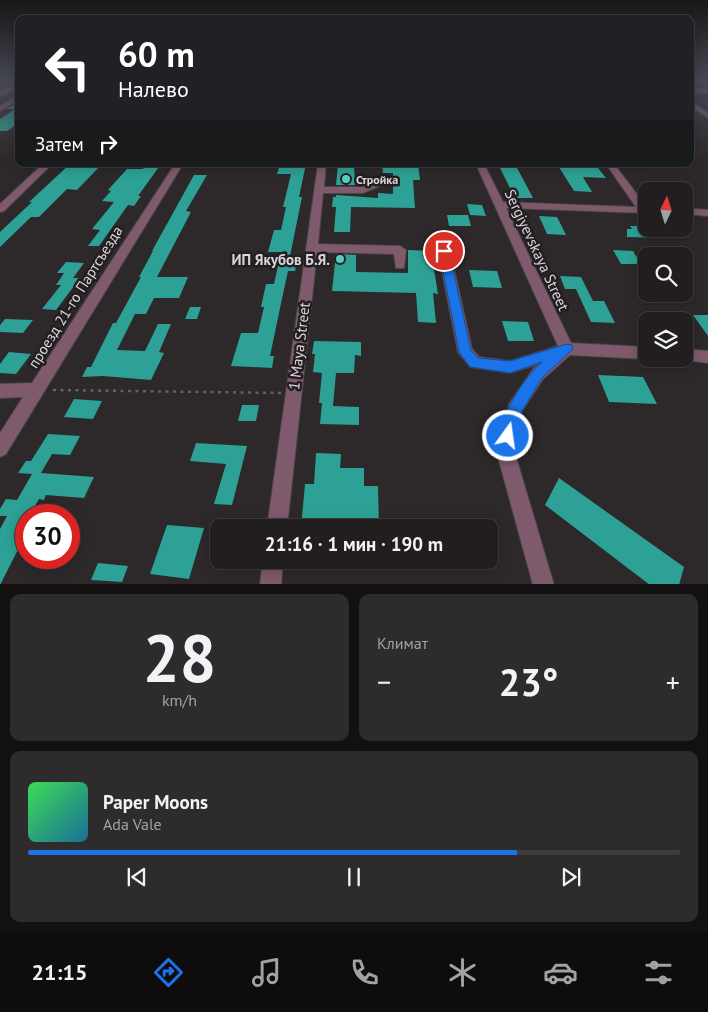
<!DOCTYPE html>
<html lang="ru">
<meta charset="utf-8">
<style>
body{margin:0;font-family:"PT Sans",sans-serif;background:#2e2b2d;color:#f1f3f6;height:100vh;display:flex;flex-direction:column;font-size:19px;white-space:nowrap}
*{box-sizing:border-box;margin:0}
p{font-size:16px;color:#a2a2a5}
.icon{flex:none;width:28px;height:28px;fill:none;stroke:currentColor;stroke-width:2;stroke-linecap:round;stroke-linejoin:round}
.map{position:relative;height:584px;overflow:hidden}
.sheet{display:flex;flex-direction:column;gap:10px;padding:10px;background:#131012;flex:1}
.sheet>*{flex:none}
.hud{position:absolute;left:15px;top:15px;width:679px;height:152px;border-radius:10px;box-shadow:0 2px 12px #0003,0 0 0 1px #3f3c3e;background:#202124;color:#fff;overflow:hidden}
.needle{width:32px;rotate:4deg}
.fabs{position:absolute;left:638px;top:182px;display:grid;gap:10px}
.fabs a{display:grid;place-items:center;width:55px;height:55px;border-radius:10px;background:#221e20;box-shadow:0 2px 12px #0003,0 0 0 1px #3f3c3e;font-size:25px}
.speed{position:absolute;left:15px;top:504px;display:flex;gap:10px;font-size:25px;font-weight:700;text-align:center}
.speed>*{display:grid;place-content:center;width:65px;height:65px;border-radius:50%;background:#221e20;box-shadow:0 2px 12px #0003,0 0 0 1px #3f3c3e;line-height:1}
.speed .limit{border:8px solid #d22;background:#fff;color:#111}
.pin{position:absolute;display:grid;place-items:center;width:42px;height:42px;color:#fff;margin:-21px;border:2px solid #fff;border-radius:50%;box-shadow:0 1px 5px #0007}
.me{position:absolute;width:55px;margin:-28px;rotate:14deg;stroke-linejoin:round;filter:drop-shadow(0 0 4px #0008)}
.turn{display:flex;align-items:center;gap:18px;height:105px;padding:0 20px;font-size:22px}
.turn .icon{width:65px;height:65px;stroke-width:2.5}
.turn b{display:block;font-size:35px;line-height:42px}
.then{display:flex;align-items:center;height:48px;padding:0 20px;background:#0003;gap:10px;font-size:19px}
.big{font-size:38px;font-weight:600;line-height:1.1}
.sheet .widget{flex:1;display:flex;flex-direction:column;justify-content:center;gap:8px;min-width:0;padding:0 18px;border-radius:10px;background:#2e2b2d}
.sheet .dial{align-items:center;gap:0}
.dial b{font-size:65px;line-height:1}
.song{display:flex;align-items:center;gap:15px}
.cover{width:60px;height:60px;border-radius:8px;background:linear-gradient(135deg,hsl(130 70% 55%),hsl(200 70% 35%))}
.played{height:5px;border-radius:2px;background:linear-gradient(90deg,#1a73e8 75%,#3f3c3e 75%)}
.keys{display:flex;justify-content:space-around;direction:ltr}
.heat{display:flex;justify-content:space-between;align-items:center;font-size:28px;direction:ltr}
.sheet .tiles{flex:1;display:grid;gap:10px;grid-template-columns:1fr 1fr}
.widget:last-child{grid-column:span 2}
.trip{position:absolute;left:210px;top:519px;width:288px;height:50px;border-radius:10px;background:#221e20;box-shadow:0 2px 12px #0003,0 0 0 1px #3f3c3e;font-weight:600;line-height:50px;text-align:center}
.menu{display:flex;height:80px;justify-content:space-around;align-items:center;background:#0e0c0d;color:#a2a2a5}
.menu .icon{width:35px;height:35px}
.menu .current{color:#1a73e8}
.menu b{font-size:22px;color:#f1f3f6}
.map>svg:first-child{display:block}
</style>
<div class="map">
<svg width="708" height="585" viewBox="0 0 708 585">
<rect width="100%" height="100%" fill="#2d282a"/>
<!-- building -->
<path fill="#2da195" d="M19,102V123L7,131H0V119L15,109H7Z
M70,164H102L77,190L67,189L39,217H31L0,247V232L32,202H29Z
M147,164H161L138,196H141L134,206L128,205L99,246H88L100,230L92,229L114,202L102,201L111,191L108,190L127,169H143Z
M280,164H306L299,197H302L289,261H297L295,271H288L283,294L270,356H274L272,368L231,366L241,333H258L264,307H261L266,284H274L281,252H268L274,230H281L286,207H283L291,174H277Z
M338,164H354L355,185H336Z
M382,164H418L420,180H413L415,208L351,207L350,232H334L336,207H332L333,197H336V195L378,198V193L393,194V173H383Z
M557,164H575L577,167L598,168L606,178L583,177L592,192L574,191Z
M499,166H516L533,198H515Z
M194,175H207L186,211L191,212L157,277H188L179,298H154L146,314H135L117,350L145,351L158,324H171L159,352L164,353L151,380L103,376L82,377L87,367H91L113,323H116L141,277H139L153,251H152Z
M467,204L482,205L486,216L470,215Z
M447,215H468L471,226H449Z
M539,216L557,217L566,235L547,234Z
M630,226H646V229H656L663,238L627,237V229H632Z
M408,250L431,251L438,294L433,293L436,323L418,322L416,293L332,291L336,254L356,255V272L408,273Z
M613,250L633,251L641,264H621Z
M66,262L84,263L73,278H80L56,310L42,309L61,285H56L64,273H57Z
M469,270L497,271L502,288L473,287Z
M560,276L581,277L593,301H604L615,323L591,322L576,289H565Z
M190,307H201L197,319H185Z
M693,315H708V336Z
M5,319L33,320L23,333L0,332V325Z
M502,321L528,322L534,341H508Z
M314,341L361,342V356L355,355L354,373H336L333,406L359,407V425L320,424L322,403H319L322,373L313,372L315,354H312Z
M9,352L31,354L16,374L0,373V364Z
M598,375L643,377L657,404L609,402Z
M74,399L102,401L93,419L64,417Z
M242,405H259L256,421H238Z
M48,434L80,436L70,455L52,454L41,473L94,477L84,498L46,495L44,500L39,499L30,515H26V534L0,585V529L7,516H0V509L6,499L17,500L32,474L18,473L26,461H31Z
M196,443L247,446L232,505L214,504L226,464L190,461Z
M316,453L341,454L340,468H364V486H378L379,528H301L305,484H314Z
M559,478L684,567L679,585H650L545,505Z
M167,525L204,528L189,579L150,574Z
M98,563L128,566L122,582L91,580Z"/>
<g fill="none" stroke-linecap="round" stroke-linejoin="round">
<!-- minor casing -->
<g stroke="#494446" stroke-width="2">
<path id="minor" d="M19,82V87L4,95L0,96V92Z
M690,89H708V93H690Z
M19,95V100L0,111V106Z
M690,101L708,113V118L690,106Z
M43,164H52L4,211L0,212V204Z
M175,164H183L6,454L0,457V433L23,397L0,398V384L32,383Z
M318,164H326L324,187H362L379,181L384,184L363,193H323L318,244L400,246L406,250L404,268H396L394,254L317,252L287,528H267Z
M476,164H484L503,202L636,207L606,164H614L646,206V213L506,208L571,343L646,347V359L570,355L543,379L522,411L514,450L554,585H533L496,450L509,404L533,369L539,364L510,373L470,367L458,352L438,251L444,247L450,251L472,349L479,357L510,361L558,346Z
M684,208L708,210V216L684,214Z
M684,349L708,351V363L679,359H684Z
M263,560H283L281,585H260Z"/>
</g>
<!-- path -->
<path stroke="#656062" stroke-width="2.5" stroke-dasharray="3 4.5" stroke-linecap="butt" d="M53,390L281,393"/>
<!-- minor -->
<use href="#minor" fill="#7f596c" fill-rule="evenodd"/>
</g>
<!-- sky -->
<linearGradient id="sky" x2="0" y2="1"><stop stop-color="#191617"/><stop offset="0.5" stop-color="#464855"/><stop offset="1" stop-color="#464855" stop-opacity="0"/></linearGradient>
<rect width="708" height="162" fill="url(#sky)"/>
<!-- route -->
<path fill="#1a73e8" stroke="#114b97" d="M444,247L449,251L471,350L478,358L510,361L567,344L572,345L573,349L542,378L522,411L514,442L508,444L503,442C494,421 526,375 542,362L510,373L470,367L459,352L439,251Z"/>
<!-- markers -->
<g fill="#58cec0" stroke="#231e21" stroke-width="2">
<circle cx="346" cy="179" r="5"/>
<circle cx="340" cy="259" r="5"/>
</g>
<g text-anchor="middle" dominant-baseline="central" stroke-width="5" stroke-linejoin="round" paint-order="stroke">
<!-- far-poi labels -->
<g font-size="12" font-weight="bold" fill="#dad6d8" stroke="#231e21" text-anchor="start">
<text x="356" y="179">Стройка</text>
</g>
<!-- street labels -->
<g font-size="15" fill="#dad6d8" stroke="#231e21">
<text transform="translate(537 250) rotate(65)">Sergiyevskaya Street</text>
<text transform="translate(75 297) rotate(-58)">проезд 21-го Партсъезда</text>
<text transform="translate(299 346) rotate(-83)">1 Maya Street</text>
</g>
<!-- poi labels -->
<g font-size="15" font-weight="bold" fill="#dad6d8" stroke="#231e21" text-anchor="end">
<text x="330" y="259">ИП Якубов Б.Я.</text>
</g>
</g>
</svg>
<div class="fabs">
<a><svg class="needle" viewBox="-14 -14 28 28"><path d="M0-13l5 13h-10z" fill="#e53935"/><path d="M0 13l5-13h-10z" fill="#a2a2a5"/></svg></a>
<a><svg class="icon" aria-label="search" viewBox="0 0 24 24"><circle cx="10" cy="10" r="6"/><path d="M15 15l6 6"/></svg></a>
<a><svg class="icon" aria-label="layers" viewBox="0 0 24 24"><path d="M12 4l9 5-9 5-9-5zM3 14l9 5 9-5"/></svg></a>
</div>
<div class="speed"><div class="limit">30</div></div>
<div class="pin" style="left:444px;top:251px;background:#d93025"><svg class="icon" aria-label="arrive" viewBox="0 0 24 24"><path d="M6 21V4h12l-3 4 3 4H6"/></svg></div>
<svg class="me" style="left:508px;top:436px" viewBox="-20 -20 40 40"><circle r="17" fill="#1a73e8" stroke="#fff" stroke-width="3"/><path d="M0-11L8 9 0 5-8 9z" fill="#fff"/></svg>
<div class="trip">21:16 · 1 мин · 190 m</div>
<div class="hud">
<div class="turn"><svg class="icon" aria-label="left" viewBox="0 0 24 24"><path d="M17 20v-9H6M10 6l-5 5 5 5"/></svg><div><b>60 m</b>Налево</div></div>
<div class="then">Затем<svg class="icon" aria-label="right" viewBox="0 0 24 24"><path d="M7 20v-9h11M14 6l5 5-5 5"/></svg></div>
</div>
</div>
<section class="sheet">
<div class="tiles">
<div class="widget dial"><b>28</b><p>km/h</p></div>
<div class="widget"><p>Климат</p>
<div class="heat"><a>−</a><b class="big">23°</b><a>+</a></div>
</div>
<div class="widget">
<div class="song"><i class="cover"></i><div><b>Paper Moons</b><p>Ada Vale</p></div></div>
<div class="played"></div>
<div class="keys"><svg class="icon" aria-label="previous" viewBox="0 0 24 24"><path d="M18 5L8 12l10 7zM5 5v14"/></svg><svg class="icon" aria-label="pause" viewBox="0 0 24 24"><path d="M8 5v14M16 5v14"/></svg><svg class="icon" aria-label="next" viewBox="0 0 24 24"><path d="M6 5l10 7-10 7zM19 5v14"/></svg></div>
</div>
</div>
</section>
<nav class="menu">
<b>21:15</b>
<svg class="icon current" aria-label="directions" viewBox="0 0 24 24"><path d="M12 3l9 9-9 9-9-9zM9 14v-3h6M13 9l2 2-2 2"/></svg>
<svg class="icon" aria-label="music" viewBox="0 0 24 24"><path d="M9 18V5l10-2v13"/><circle cx="6" cy="18" r="3"/><circle cx="16" cy="16" r="3"/></svg>
<svg class="icon" aria-label="phone" viewBox="0 0 24 24"><path d="M5 4h4l2 5-3 2q2 4 5 5l2-3 5 2v4C11 20 4 13 5 4z"/></svg>
<svg class="icon" aria-label="climate" viewBox="0 0 24 24"><path d="M12 3v18M4 7l16 10M4 17L20 7"/></svg>
<svg class="icon" aria-label="car" viewBox="0 0 24 24"><path d="M5 17H2v-5l4-1 3-4h7l3 4 3 1v5h-3M9 17h6M6 11h13"/><circle cx="7" cy="17" r="2"/><circle cx="17" cy="17" r="2"/></svg>
<svg class="icon" aria-label="filters" viewBox="0 0 24 24"><path d="M4 7h16M4 17h16"/><circle cx="9" cy="7" r="2"/><circle cx="15" cy="17" r="2"/></svg>
</nav>
